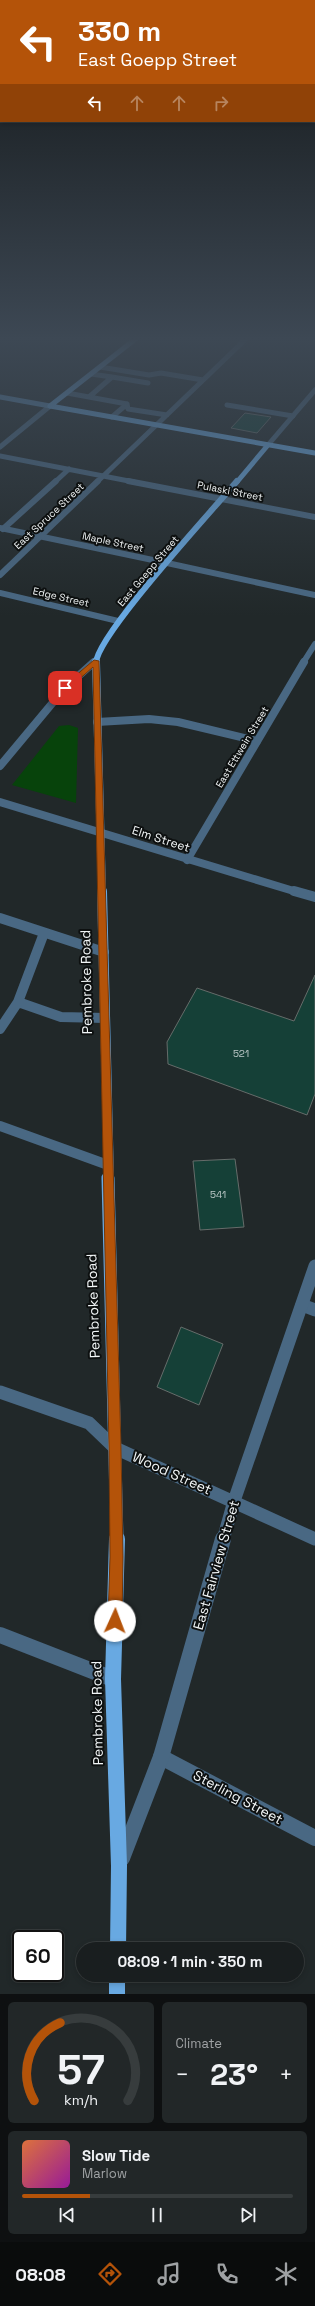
<!DOCTYPE html>
<meta charset="utf-8">
<style>
body{margin:0;font-family:"Space Grotesk",sans-serif;background:#222728;color:#f1f3f6;height:100vh;display:flex;flex-direction:column;font-size:15px;white-space:nowrap}
*{box-sizing:border-box;margin:0}
p{font-size:13px;color:#9fa2a4}
.icon{flex:none;width:22px;height:22px;fill:none;stroke:currentColor;stroke-width:2;stroke-linecap:round;stroke-linejoin:round}
.map{position:relative;height:1994px;overflow:hidden}
.drawer{display:flex;flex-direction:column;gap:8px;padding:8px;background:#0e1011;flex:1}
.drawer>*{flex:none}
.top-card{position:absolute;left:0px;top:0px;width:315px;height:122px;box-shadow:0 2px 6px #0003,0 0 0 1px #373c3d;background:#b45309;color:#fff;overflow:hidden}
.speed{position:absolute;left:12px;top:1930px;display:flex;gap:8px;font-size:20px;font-weight:700;text-align:center}
.speed>*{display:grid;place-content:center;width:52px;height:52px;border-radius:50%;background:#191e1f;box-shadow:0 2px 6px #0003,0 0 0 1px #373c3d;line-height:1}
.speed .limit{border:2px solid #111;border-radius:6px;background:#fff;color:#111}
.pin{position:absolute;display:grid;place-items:center;width:34px;height:34px;color:#fff;margin:-17px;border-radius:8px;box-shadow:0 2px 6px #0006}
.me{position:absolute;width:44px;margin:-22px;rotate:2deg;stroke-linejoin:round;filter:drop-shadow(0 0 3px #0008)}
.turn{display:flex;align-items:center;gap:14px;height:84px;padding:0 12px;font-size:18px}
.turn .icon{width:52px;height:52px;stroke-width:2.5}
.turn b{display:block;font-size:28px;line-height:34px}
.lanes{display:flex;align-items:center;height:38px;padding:0 12px;background:#0003;justify-content:center;gap:20px;direction:ltr}
.lanes .off{opacity:.35}
.big{font-size:30px;font-weight:700;line-height:1.1}
.drawer .card{flex:1;display:flex;flex-direction:column;justify-content:center;gap:6px;min-width:0;padding:0 14px;border-radius:6px;background:#222728}
.drawer .dial{align-items:center;gap:0}
.dial svg{height:104px;overflow:visible;fill:none;stroke:#373c3d;stroke-width:7;stroke-linecap:round;text-anchor:middle}
.dial text{fill:#f1f3f6;stroke:none}
.song{display:flex;align-items:center;gap:12px}
.cover{width:48px;height:48px;border-radius:6px;background:linear-gradient(135deg,hsl(20 70% 55%),hsl(300 70% 35%))}
.played{height:4px;border-radius:2px;background:linear-gradient(90deg,#b45309 25%,#373c3d 25%)}
.keys{display:flex;justify-content:space-around;direction:ltr}
.heat{display:flex;justify-content:space-between;align-items:center;font-size:22px;direction:ltr}
.drawer .tiles{flex:1;display:grid;gap:8px;grid-template-columns:1fr 1fr}
.card:last-child{grid-column:span 2}
.trip{position:absolute;left:76px;top:1942px;width:228px;height:40px;border-radius:20px;background:#191e1f;box-shadow:0 2px 6px #0003,0 0 0 1px #373c3d;font-weight:700;line-height:40px;text-align:center}
.menu{display:flex;height:64px;justify-content:space-around;align-items:center;background:#0a0c0c;color:#9fa2a4}
.menu .icon{width:28px;height:28px}
.menu .selected{color:#b45309}
.menu b{font-size:18px;color:#f1f3f6}
.map>svg:first-child{display:block}
</style>
<div class="map">
<svg width="315" height="1994" viewBox="0 0 315 1994">
<rect width="100%" height="100%" fill="#212829"/>
<!-- green -->
<path fill="#07430b" d="M69,725L78,728L76,803L12,785L59,726Z"/>
<!-- building -->
<path fill="#154037" stroke="#656c6a" d="M245,413L271,417L257,433L231,428Z
M315,975V1094L307,1115L168,1064L167,1042L197,988L294,1021Z
M235,1159L244,1227L200,1230L193,1161Z
M181,1327L223,1344L199,1405L157,1387Z"/>
<g fill="none" stroke-linecap="round" stroke-linejoin="round">
<!-- service-far5 -->
<path stroke="#496883" stroke-width="5" d="M310,337L315,338
M100,367L149,375L161,373L203,380
M91,374L112,377
M148,383L112,377L89,397L127,404L128,409L167,415
M67,393L89,397
M227,405L293,416
M112,417L127,404
M0,456L134,482
M55,482L69,469
M97,482L248,337"/>
<!-- service-far4 -->
<path stroke="#496883" stroke-width="6" d="M128,481L315,517
M3,529L56,481
M0,575L98,481
M0,593L118,621"/>
<!-- service-far3 -->
<path stroke="#496883" stroke-width="8" d="M97,722L149,719L178,722L257,741"/>
<!-- service-far2 -->
<path stroke="#496883" stroke-width="10" d="M0,918L104,952
M18,1002L44,933
M0,1029L18,1002L61,1017L105,1018"/>
<!-- service-far1 -->
<path stroke="#496883" stroke-width="13" d="M302,1305L315,1310
M0,1392L89,1423L115,1448"/>
<!-- service -->
<path stroke="#496883" stroke-width="16" d="M161,1757L315,1838"/>
<!-- minor-far4 -->
<path stroke="#496883" stroke-width="6" d="M167,563L315,595
M93,663L96,661
M303,663L315,644"/>
<!-- minor-far3 -->
<path stroke="#496883" stroke-width="8" d="M0,766L65,688L94,662
M0,802L297,892
M187,860L304,662"/>
<!-- minor-far2 -->
<path stroke="#496883" stroke-width="10" d="M294,891L315,897
M0,1126L108,1165"/>
<!-- minor-far1 -->
<path stroke="#496883" stroke-width="13" d="M115,1448L315,1539
M223,1540L234,1501L315,1266"/>
<!-- minor -->
<path stroke="#496883" stroke-width="16" d="M0,1635L113,1679
M122,1858L161,1757L223,1539"/>
<!-- tertiary-far1 -->
<path stroke="#496883" stroke-width="5" d="M268,445L315,390
M0,447L50,406"/>
<!-- tertiary -->
<path stroke="#496883" stroke-width="6" d="M0,528L167,563"/>
<!-- secondary -->
<path stroke="#5b8db9" stroke-width="5" d="M0,397L50,406"/>
<!-- primary-far5 -->
<path stroke="#68a9e2" stroke-width="5" d="M50,406L315,453
M50,406L138,337
M237,482L268,445"/>
<!-- primary-far4 -->
<path stroke="#68a9e2" stroke-width="6" d="M96,663C97,635 213,510 237,481"/>
<!-- primary-far3 -->
<path stroke="#68a9e2" stroke-width="8" d="M96,662L102,892"/>
<!-- primary-far2 -->
<path stroke="#68a9e2" stroke-width="10" d="M102,891L109,1179"/>
<!-- primary-far1 -->
<path stroke="#68a9e2" stroke-width="13" d="M108,1178L117,1540"/>
<!-- primary -->
<path stroke="#68a9e2" stroke-width="16" d="M117,1539L113,1679L119,1866L118,1949
M117,1975V1994"/>
</g>
<!-- sky -->
<linearGradient id="sky" x2="0" y2="1"><stop stop-color="#121617"/><stop offset="0.55" stop-color="#3d4854"/><stop offset="1" stop-color="#3d4854" stop-opacity="0"/></linearGradient>
<rect width="315" height="616" fill="url(#sky)"/>
<!-- route -->
<path fill="#b45309" stroke="#753606" d="M94,660L99,661L121,1448L123,1557L122,1621L120,1626L115,1628L110,1626L108,1621L110,1557L109,1448L93,667L67,690L61,688Z"/>
<g text-anchor="middle" dominant-baseline="central" stroke-width="4" stroke-linejoin="round" paint-order="stroke">
<!-- far-street labels -->
<g font-size="10" fill="#f2f6f7" stroke="#0d1010">
<text transform="translate(230 491) rotate(11)">Pulaski Street</text>
<text transform="translate(49 516) rotate(-43)">East Spruce Street</text>
<text transform="translate(113 542) rotate(12)">Maple Street</text>
<text transform="translate(148 571) rotate(-50)">East Goepp Street</text>
<text transform="translate(61 597) rotate(13)">Edge Street</text>
<text transform="translate(242 747) rotate(-59)">East Ettwein Street</text>
</g>
<!-- number labels -->
<g font-size="10" fill="#bbc8c7">
<text x="241" y="1053">521</text>
<text x="218" y="1194">541</text>
</g>
<!-- street labels -->
<g font-size="12" fill="#f2f6f7" stroke="#0d1010">
<text transform="translate(161 839) rotate(18)">Elm Street</text>
</g>
<!-- near-street labels -->
<g font-size="14" fill="#f2f6f7" stroke="#0d1010">
<text transform="translate(86 982) rotate(-91)">Pembroke Road</text>
<text transform="translate(93 1306) rotate(-92)">Pembroke Road</text>
<text transform="translate(172 1473) rotate(24)">Wood Street</text>
<text transform="translate(216 1565) rotate(-74)">East Fairview Street</text>
<text transform="translate(97 1713) rotate(-91)">Pembroke Road</text>
<text transform="translate(238 1797) rotate(28)">Sterling Street</text>
</g>
</g>
</svg>
<div class="speed"><div class="limit">60</div></div>
<div class="pin" style="left:65px;top:688px;background:#d93025"><svg class="icon" aria-label="arrive" viewBox="0 0 24 24"><path d="M6 21V4h12l-3 4 3 4H6"/></svg></div>
<svg class="me" style="left:115px;top:1621px" viewBox="-20 -20 40 40"><circle r="19" fill="#fff"/><path d="M0-13L10 11 0 6-10 11z" fill="#b45309"/></svg>
<div class="trip">08:09 · 1 min · 350 m</div>
<div class="top-card">
<div class="turn"><svg class="icon" aria-label="left" viewBox="0 0 24 24"><path d="M17 20v-9H6M10 6l-5 5 5 5"/></svg><div><b>330 m</b>East Goepp Street</div></div>
<div class="lanes"><svg class="icon" aria-label="left" viewBox="0 0 24 24"><path d="M17 20v-9H6M10 6l-5 5 5 5"/></svg><svg class="icon off" aria-label="ahead" viewBox="0 0 24 24"><path d="M12 20V5M6 11l6-6 6 6"/></svg><svg class="icon off" aria-label="ahead" viewBox="0 0 24 24"><path d="M12 20V5M6 11l6-6 6 6"/></svg><svg class="icon off" aria-label="right" viewBox="0 0 24 24"><path d="M7 20v-9h11M14 6l5 5-5 5"/></svg></div>
</div>
</div>
<section class="drawer">
<div class="tiles">
<div class="card dial"><svg viewBox="0 0 100 80">
<path d="M14 69A42 42 0 1 1 86 69"/>
<path d="M14 69A42 42 0 0 1 34 9" stroke="#b45309"/>
<text x="50" y="56" font-size="32" font-weight="700">57</text>
<text x="50" y="72" font-size="11">km/h</text>
</svg></div>
<div class="card"><p>Climate</p>
<div class="heat"><a>−</a><b class="big">23°</b><a>+</a></div>
</div>
<div class="card">
<div class="song"><i class="cover"></i><div><b>Slow Tide</b><p>Marlow</p></div></div>
<div class="played"></div>
<div class="keys"><svg class="icon" aria-label="previous" viewBox="0 0 24 24"><path d="M18 5L8 12l10 7zM5 5v14"/></svg><svg class="icon" aria-label="pause" viewBox="0 0 24 24"><path d="M8 5v14M16 5v14"/></svg><svg class="icon" aria-label="next" viewBox="0 0 24 24"><path d="M6 5l10 7-10 7zM19 5v14"/></svg></div>
</div>
</div>
</section>
<nav class="menu">
<b>08:08</b>
<svg class="icon selected" aria-label="directions" viewBox="0 0 24 24"><path d="M12 3l9 9-9 9-9-9zM9 14v-3h6M13 9l2 2-2 2"/></svg>
<svg class="icon" aria-label="music" viewBox="0 0 24 24"><path d="M9 18V5l10-2v13"/><circle cx="6" cy="18" r="3"/><circle cx="16" cy="16" r="3"/></svg>
<svg class="icon" aria-label="phone" viewBox="0 0 24 24"><path d="M5 4h4l2 5-3 2q2 4 5 5l2-3 5 2v4C11 20 4 13 5 4z"/></svg>
<svg class="icon" aria-label="climate" viewBox="0 0 24 24"><path d="M12 3v18M4 7l16 10M4 17L20 7"/></svg>
</nav>
